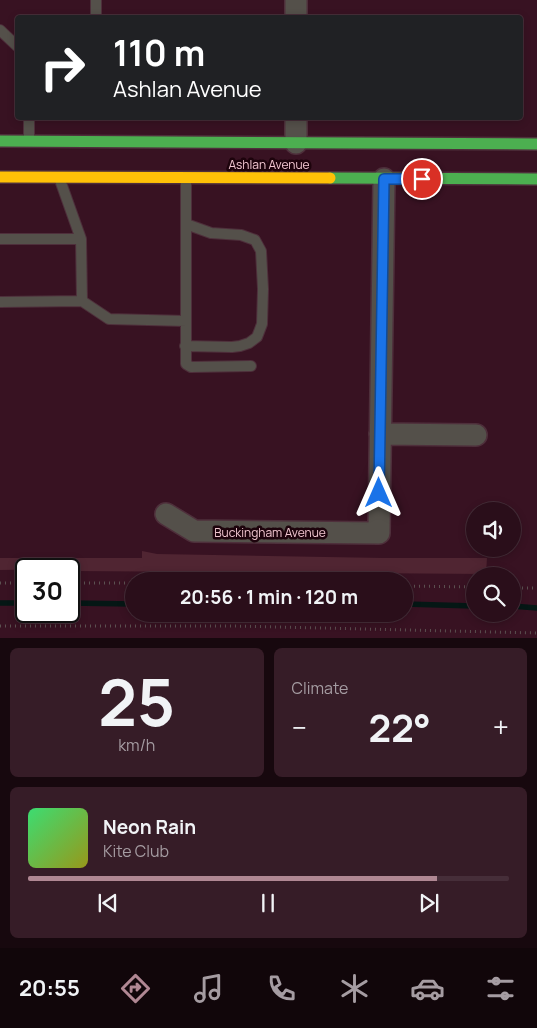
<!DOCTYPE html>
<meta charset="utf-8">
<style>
body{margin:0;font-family:Manrope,sans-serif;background:#361c27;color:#f1f3f6;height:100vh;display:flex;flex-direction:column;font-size:19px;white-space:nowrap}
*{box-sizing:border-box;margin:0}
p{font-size:16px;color:#a59ca2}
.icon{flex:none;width:28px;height:28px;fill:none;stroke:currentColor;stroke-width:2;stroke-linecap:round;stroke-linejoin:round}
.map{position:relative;height:638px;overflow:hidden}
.details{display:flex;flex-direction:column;gap:10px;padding:10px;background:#17080e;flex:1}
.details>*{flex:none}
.top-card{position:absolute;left:15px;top:15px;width:508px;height:105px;border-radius:5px;box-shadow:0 2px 8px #0003,0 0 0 1px #462e39;background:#202124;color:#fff;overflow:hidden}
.buttons{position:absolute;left:466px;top:502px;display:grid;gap:10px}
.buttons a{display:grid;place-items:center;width:55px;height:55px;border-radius:50%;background:#2a0e1a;box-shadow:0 2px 8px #0003,0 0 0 1px #462e39;font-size:25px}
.speed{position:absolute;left:15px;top:558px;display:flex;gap:10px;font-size:25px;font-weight:700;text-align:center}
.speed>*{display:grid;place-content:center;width:65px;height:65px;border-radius:50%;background:#2a0e1a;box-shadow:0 2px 8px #0003,0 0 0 1px #462e39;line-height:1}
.speed .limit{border:2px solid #111;border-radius:8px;background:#fff;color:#111}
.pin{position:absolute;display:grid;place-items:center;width:42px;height:42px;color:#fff;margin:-21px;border:2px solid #fff;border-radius:50%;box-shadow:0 1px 5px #0007}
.me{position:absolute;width:55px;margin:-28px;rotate:0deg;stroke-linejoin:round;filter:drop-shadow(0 0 4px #0008)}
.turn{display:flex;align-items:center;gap:18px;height:105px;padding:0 15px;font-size:22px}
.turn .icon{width:65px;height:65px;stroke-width:2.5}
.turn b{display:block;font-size:35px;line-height:42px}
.big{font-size:38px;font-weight:700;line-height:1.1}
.details .card{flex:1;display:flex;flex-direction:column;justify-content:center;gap:8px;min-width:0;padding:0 18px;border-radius:8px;background:#361c27}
.details .dial{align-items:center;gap:0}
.dial b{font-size:65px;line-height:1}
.song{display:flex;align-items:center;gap:15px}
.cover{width:60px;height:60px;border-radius:8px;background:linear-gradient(135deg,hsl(140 70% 55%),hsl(60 70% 35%))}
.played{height:5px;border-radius:2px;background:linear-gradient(90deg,#b08793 85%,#462e39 85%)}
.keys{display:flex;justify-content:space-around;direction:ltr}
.heat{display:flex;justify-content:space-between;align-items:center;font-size:28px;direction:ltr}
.details .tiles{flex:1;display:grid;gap:10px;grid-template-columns:1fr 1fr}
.card:last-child{grid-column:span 2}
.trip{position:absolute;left:125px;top:572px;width:288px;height:50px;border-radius:25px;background:#2a0e1a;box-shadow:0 2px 8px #0003,0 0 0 1px #462e39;font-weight:700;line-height:50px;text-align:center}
.menu{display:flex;height:80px;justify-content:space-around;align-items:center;background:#11060a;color:#a59ca2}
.menu .icon{width:35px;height:35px}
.menu .selected{color:#b08793}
.menu b{font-size:22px;color:#f1f3f6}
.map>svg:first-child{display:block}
</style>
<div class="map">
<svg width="537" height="638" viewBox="0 0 537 638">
<rect width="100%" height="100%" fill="#381222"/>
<!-- park -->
<path fill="#502532" d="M142,551L157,554L384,558H487L486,574L69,571V569L0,570V558H142Z"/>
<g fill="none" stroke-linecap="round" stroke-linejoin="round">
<!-- stream -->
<path stroke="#051715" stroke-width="5.5" d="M0,603H26
M69,603L134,604
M404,604L475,606
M512,606L537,608"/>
<!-- lane casing -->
<g stroke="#4e2f3b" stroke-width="12">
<path id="lane" d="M96,18V0
M0,30L18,47
M29,118V139
M0,239H81
M82,301L109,319L186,321V179
M0,302L82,301L81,239L60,180
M186,321V364L191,367L251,366
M185,346L232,347L240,346L249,343L257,337L262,324L263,289L261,251L255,240L241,235L211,233L186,224"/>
</g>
<!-- street casing -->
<g stroke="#4e2f3b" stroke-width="24">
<path id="street" d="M296,18V0
M296,143V118
M380,434L476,435
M166,514L194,531L379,533L384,179"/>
</g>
<!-- fast casing -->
<g stroke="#4e2f3b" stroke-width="14">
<path id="fast" d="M0,141L537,144
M330,178L537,179"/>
</g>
<!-- slow casing -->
<g stroke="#4e2f3b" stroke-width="14">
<path id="slow" d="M0,177L330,178"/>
</g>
<!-- path -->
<path stroke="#5b5050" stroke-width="3" stroke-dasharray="1 4" stroke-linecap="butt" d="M0,583H26
M69,583H134
M404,586L475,587
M512,588H537
M0,626H234L537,633"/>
<!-- lane -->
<use href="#lane" stroke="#54504a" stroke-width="10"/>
<!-- street -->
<use href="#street" stroke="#54504a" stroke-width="21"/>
<!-- fast -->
<use href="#fast" stroke="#4caf50" stroke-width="11"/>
<!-- slow -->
<use href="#slow" stroke="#ffc107" stroke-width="11"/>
</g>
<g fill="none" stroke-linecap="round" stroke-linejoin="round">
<!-- route casing -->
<g stroke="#114b97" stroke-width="12">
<path id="route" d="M379,493L384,179H422"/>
</g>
<!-- route -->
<use href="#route" stroke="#1a73e8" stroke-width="9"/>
</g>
<g text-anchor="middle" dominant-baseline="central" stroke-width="5" stroke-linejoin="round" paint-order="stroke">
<!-- street labels -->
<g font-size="12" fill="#f1c6d0" stroke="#1d030c">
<text x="269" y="164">Ashlan Avenue</text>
<text x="270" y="532">Buckingham Avenue</text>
</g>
</g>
</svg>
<div class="buttons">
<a><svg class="icon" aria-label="sound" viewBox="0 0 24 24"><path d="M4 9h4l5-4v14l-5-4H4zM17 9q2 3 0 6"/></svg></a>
<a><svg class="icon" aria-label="search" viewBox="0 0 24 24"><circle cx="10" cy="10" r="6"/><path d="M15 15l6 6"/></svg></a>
</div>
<div class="speed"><div class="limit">30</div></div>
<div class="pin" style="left:422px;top:179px;background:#d93025"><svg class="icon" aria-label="arrive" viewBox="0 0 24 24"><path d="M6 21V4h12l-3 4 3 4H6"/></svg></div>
<svg class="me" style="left:379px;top:493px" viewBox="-20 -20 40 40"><path d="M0-17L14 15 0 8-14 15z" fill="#1a73e8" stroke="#fff" stroke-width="4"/></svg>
<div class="trip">20:56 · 1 min · 120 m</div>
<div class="top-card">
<div class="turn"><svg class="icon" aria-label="right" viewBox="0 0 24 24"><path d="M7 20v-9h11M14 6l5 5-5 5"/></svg><div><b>110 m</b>Ashlan Avenue</div></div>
</div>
</div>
<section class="details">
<div class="tiles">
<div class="card dial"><b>25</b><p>km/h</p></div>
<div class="card"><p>Climate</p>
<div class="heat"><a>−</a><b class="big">22°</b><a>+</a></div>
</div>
<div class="card">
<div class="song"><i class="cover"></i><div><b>Neon Rain</b><p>Kite Club</p></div></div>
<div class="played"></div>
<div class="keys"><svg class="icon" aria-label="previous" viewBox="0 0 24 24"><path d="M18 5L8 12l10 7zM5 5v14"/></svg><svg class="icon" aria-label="pause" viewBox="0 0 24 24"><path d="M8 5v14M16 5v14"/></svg><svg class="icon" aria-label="next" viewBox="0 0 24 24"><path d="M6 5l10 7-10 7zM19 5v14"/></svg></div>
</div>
</div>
</section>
<nav class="menu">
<b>20:55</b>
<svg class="icon selected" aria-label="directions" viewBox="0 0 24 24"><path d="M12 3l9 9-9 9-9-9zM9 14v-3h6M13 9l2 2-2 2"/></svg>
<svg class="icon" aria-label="music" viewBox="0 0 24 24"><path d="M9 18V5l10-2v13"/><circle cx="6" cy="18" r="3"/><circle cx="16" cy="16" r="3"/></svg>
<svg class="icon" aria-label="phone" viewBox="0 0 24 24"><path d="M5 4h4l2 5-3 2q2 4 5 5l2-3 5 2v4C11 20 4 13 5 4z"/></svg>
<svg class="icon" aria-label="climate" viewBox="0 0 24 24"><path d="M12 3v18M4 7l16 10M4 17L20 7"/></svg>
<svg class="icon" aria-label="car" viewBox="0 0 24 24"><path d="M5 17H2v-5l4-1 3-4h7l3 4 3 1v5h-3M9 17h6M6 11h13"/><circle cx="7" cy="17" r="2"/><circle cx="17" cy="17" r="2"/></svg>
<svg class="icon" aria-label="filters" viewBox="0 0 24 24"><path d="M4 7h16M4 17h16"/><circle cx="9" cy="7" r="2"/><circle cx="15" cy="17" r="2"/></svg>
</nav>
